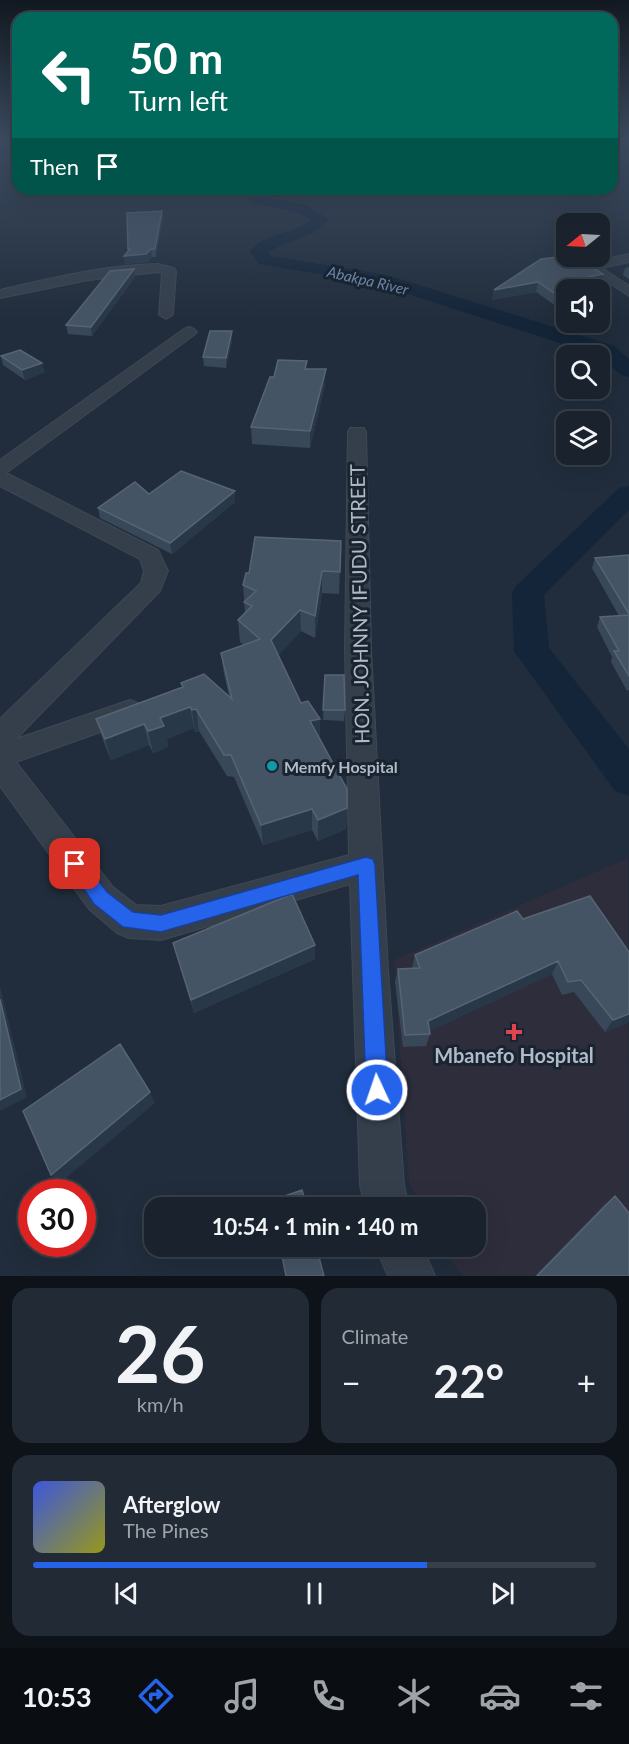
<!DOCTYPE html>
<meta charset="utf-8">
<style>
body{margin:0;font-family:Lato,sans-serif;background:#222a35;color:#f1f3f6;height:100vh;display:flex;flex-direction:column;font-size:22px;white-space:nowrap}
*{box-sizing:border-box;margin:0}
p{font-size:20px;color:#9fa4aa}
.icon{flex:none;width:33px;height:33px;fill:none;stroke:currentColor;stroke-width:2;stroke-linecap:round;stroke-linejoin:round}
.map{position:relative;height:1276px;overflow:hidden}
.details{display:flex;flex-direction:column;gap:12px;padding:12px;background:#0e1319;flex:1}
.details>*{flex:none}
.guide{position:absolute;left:12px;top:12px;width:606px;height:183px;border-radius:18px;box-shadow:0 6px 24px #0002,0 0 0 2px #373f49;background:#00695c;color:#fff;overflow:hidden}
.needle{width:39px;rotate:252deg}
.fabs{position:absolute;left:556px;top:213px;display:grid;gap:12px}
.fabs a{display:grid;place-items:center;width:54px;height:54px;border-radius:12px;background:#19222d;box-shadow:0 6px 24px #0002,0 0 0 2px #373f49;font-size:30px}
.speed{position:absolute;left:18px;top:1179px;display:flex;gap:12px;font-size:30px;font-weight:700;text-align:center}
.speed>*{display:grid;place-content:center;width:78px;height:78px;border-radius:50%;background:#19222d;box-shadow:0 6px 24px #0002,0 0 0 2px #373f49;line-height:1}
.speed .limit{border:9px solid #d22;background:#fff;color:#111}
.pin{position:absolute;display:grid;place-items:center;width:51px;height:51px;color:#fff;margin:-26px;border-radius:12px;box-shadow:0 3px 9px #0006}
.me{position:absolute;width:66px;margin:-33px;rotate:357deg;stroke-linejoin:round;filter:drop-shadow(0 0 4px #0008)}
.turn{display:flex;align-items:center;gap:21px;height:126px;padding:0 18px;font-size:27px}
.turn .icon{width:78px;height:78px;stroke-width:2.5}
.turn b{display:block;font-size:42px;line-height:51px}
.then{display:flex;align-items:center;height:57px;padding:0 18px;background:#0003;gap:12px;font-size:22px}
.big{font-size:45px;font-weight:700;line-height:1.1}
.details .widget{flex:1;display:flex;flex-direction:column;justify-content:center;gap:9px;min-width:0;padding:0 21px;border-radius:18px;background:#222a35}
.details .dial{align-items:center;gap:0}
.dial b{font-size:78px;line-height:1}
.song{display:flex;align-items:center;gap:18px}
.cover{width:72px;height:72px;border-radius:9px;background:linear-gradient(135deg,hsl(230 70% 55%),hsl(60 70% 35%))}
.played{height:6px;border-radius:3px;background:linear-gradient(90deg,#2563eb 70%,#373f49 70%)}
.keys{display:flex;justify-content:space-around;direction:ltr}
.heat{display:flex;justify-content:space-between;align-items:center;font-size:33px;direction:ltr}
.details .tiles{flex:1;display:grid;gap:12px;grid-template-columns:1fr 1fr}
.widget:last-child{grid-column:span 2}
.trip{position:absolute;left:144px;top:1197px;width:342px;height:60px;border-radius:18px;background:#19222d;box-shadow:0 6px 24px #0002,0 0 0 2px #373f49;font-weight:700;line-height:60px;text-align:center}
.tabs{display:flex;height:96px;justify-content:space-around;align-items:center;background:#0a0e12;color:#9fa4aa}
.tabs .icon{width:42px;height:42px}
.tabs .active{color:#2563eb}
.tabs b{font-size:27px;color:#f1f3f6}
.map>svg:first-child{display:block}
</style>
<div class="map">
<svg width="629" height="1276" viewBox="0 0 629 1276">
<rect width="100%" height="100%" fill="#212d3c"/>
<!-- medical -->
<path fill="#2e2d3c" d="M628,858L629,1276H463L441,1247L476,1246V1208L421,1207L409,1182L394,960Z"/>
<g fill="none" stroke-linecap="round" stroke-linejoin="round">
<!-- river -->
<path fill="#142539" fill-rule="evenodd" d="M0,144L18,145V153L0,152Z
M227,189H246L266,197L305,205L329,219C314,239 288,239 269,252L271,256L387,275L614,346L629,359V377L621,375L600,356L377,284L259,264L250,251C265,232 293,235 311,220L296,212L257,204Z
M629,486V510L544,595L549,648L629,749V796L615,791L514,651L512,593L517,585L619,488Z"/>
<!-- minor casing -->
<g stroke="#3e4855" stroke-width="2">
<path id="minor" d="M629,254V262L602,268L629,286V296L584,266L586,263Z
M158,264L174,268L176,271L173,315L166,319L159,315L162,273L158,272L88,280L0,298V290C52,278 105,265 158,264Z
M189,327L194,329L197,332L194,335L6,473L158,550L168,571L160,591L16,739L130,700L140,704L144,711L140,718L16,762L113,887L136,905L161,906L349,855L345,649L348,432L350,428H364L366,432L371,649L388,970L404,1185L409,1208H365L360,1185L350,884L161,940L129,938L117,933L89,909L0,786V719L141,583L144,571L140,559L0,486V460L184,329Z
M375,1246H422L435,1276H388Z"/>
</g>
<!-- minor -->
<use href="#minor" fill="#353f4c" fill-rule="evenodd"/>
</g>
<!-- wall -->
<path fill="#384858" d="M162,211L163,218L156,257H152L147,262L125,264L124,256L128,251L127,213Z
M541,259L600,284L567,290V308H559L536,292L492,300L494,290Z
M629,267V279L623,275L625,268Z
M135,277L92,336L68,334L66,325Z
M232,340L226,368L204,366L203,357Z
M1,356L45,372L25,380L3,365Z
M307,369L325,385L310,448L252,444L251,427L274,377Z
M235,491V502L172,554L100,518L98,508L149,494Z
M341,541L339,594L322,593L315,638L301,631L278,655L301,703L320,719V738L347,808L346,829L318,841L312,830L263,845L234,777L227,776L199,731L195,732L194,728L167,739L168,747L153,753L149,745L111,760L103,740L96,719L182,687L181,683L229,696L224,674L221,653L244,645L240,642L238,620L245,613L243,585L249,573Z
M629,555V690L627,691L611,662L612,657L597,627L600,617L619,616L592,568L595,558Z
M325,675L345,710L344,721L323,720Z
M523,919L629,952V1022L605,1032L574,992L562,995L552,974L429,1031L430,1034L426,1046L403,1047L395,982L398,969L412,968L415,955Z
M173,943L315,945V959L194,1013Z
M615,1196L629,1276H535L605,1204Z"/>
<!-- shaded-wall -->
<path fill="#293848" d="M162,211L163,218L156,257L155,249Z
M151,249L152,257L147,262L125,264L124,256Z
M134,269L135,277L92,336L91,327Z
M603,274L600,284L585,287L588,277Z
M538,282L536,292L492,300L494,290Z
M232,331V340L226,368V358Z
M42,363L45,372L25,380L22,370Z
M326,369L325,385L310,448V431Z
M235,491V502L172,554L170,543Z
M322,571V593L315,638V616Z
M300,610L301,631L272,662L271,640Z
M190,707L194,728L167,739L168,747L153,753L148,731L160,718Z
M196,709L199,731L195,732L192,710Z
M320,719V740L310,721Z
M144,724L149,745L111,760L105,739Z
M347,808L346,829L318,841V820Z
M312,809V830L263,845L261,825Z
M315,945V959L194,1013L191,1000Z
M558,961L552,974L425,1033L428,1021Z
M0,986L27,1097L0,1111Z
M629,1014V1022L605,1032L613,1020Z
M150,1092L155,1103L59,1184L51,1175Z"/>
<!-- building -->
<path fill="#455464" stroke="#566474" stroke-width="1.5" d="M162,211L155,249H151L146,254L124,256L130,249H128L127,213Z
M567,256H576L603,274L588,277L593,290H567V297L561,298L538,282L494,290L541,259Z
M134,269L91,327L66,325L110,271Z
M210,331H232L226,358L203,357Z
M20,350L42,363L22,370L1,356Z
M278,360L307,361L305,369H326L310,431L251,427L270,377H274Z
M181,471L235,491L170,543L98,508L135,482L149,494Z
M255,537L341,541L340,572L322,571L315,616L300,610L271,640L301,703L308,701L320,719L310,721L347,789V808L318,820L312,809L261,825L231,755H224L196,709L192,710L190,707L160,718L164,726L148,731L144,724L105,739L96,719L183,687L181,683L204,674L232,699L221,653L260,639L238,620L252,606L244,602L256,591L243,585L246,573H249Z
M629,555V614L595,558Z
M629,615V676L614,651H619L600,617Z
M325,675H344L345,710H323Z
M292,894L315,945L191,1000L173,943Z
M590,896L629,952V1014L613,1020L581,980L568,982L558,961L428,1021L430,1034L405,1035L398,969L420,968L415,955L517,911L523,919Z
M0,999L21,1089L0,1100Z
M120,1044L150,1092L51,1175L23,1111Z
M302,1190L307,1208H271L270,1201Z
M615,1196L629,1213V1276H537Z
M280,1246H316L324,1276H286Z"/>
<!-- sky -->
<linearGradient id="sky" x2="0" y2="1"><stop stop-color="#121921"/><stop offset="0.44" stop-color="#3d4c61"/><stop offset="1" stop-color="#3d4c61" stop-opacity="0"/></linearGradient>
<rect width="629" height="319" fill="url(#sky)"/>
<!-- route -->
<path fill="#2563eb" stroke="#184099" stroke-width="1.5" d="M75,856L82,859L107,892L133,912L161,915L366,857L373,859L375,865L388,1090L385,1098L377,1101L369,1098L366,1090L358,875L161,932L123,927L94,904L67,864L69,859Z"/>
<!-- markers -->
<circle fill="#0f9aa8" stroke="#1a2430" stroke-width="2" cx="272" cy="766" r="6"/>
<path fill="#e0444e" stroke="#1a2430" stroke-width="2" d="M511 1023h6v6h6v6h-6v6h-6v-6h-6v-6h6z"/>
<g text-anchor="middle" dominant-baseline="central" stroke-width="6" stroke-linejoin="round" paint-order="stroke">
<!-- far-water labels -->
<g font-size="15" font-style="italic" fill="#6786a9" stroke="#1a2430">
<text transform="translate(368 280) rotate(13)">Abakpa River</text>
</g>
<!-- poi labels -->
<g font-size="16" font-weight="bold" fill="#b0bac8" stroke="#1a2430" text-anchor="start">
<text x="284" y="766">Memfy Hospital</text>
</g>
<!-- near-street labels -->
<g font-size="20" fill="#b0bac8" stroke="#1a2430">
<text transform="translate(359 604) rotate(-91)">HON. JOHNNY IFUDU STREET</text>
</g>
<!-- near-poi labels -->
<g font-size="20" font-weight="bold" fill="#b0bac8" stroke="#1a2430">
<text x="514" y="1055">Mbanefo Hospital</text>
</g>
</g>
</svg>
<div class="fabs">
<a><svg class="needle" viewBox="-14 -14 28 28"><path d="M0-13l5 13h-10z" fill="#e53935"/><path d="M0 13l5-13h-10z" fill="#9fa4aa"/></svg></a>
<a><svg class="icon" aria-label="sound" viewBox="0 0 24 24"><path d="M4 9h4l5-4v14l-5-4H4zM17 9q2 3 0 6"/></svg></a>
<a><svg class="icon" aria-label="search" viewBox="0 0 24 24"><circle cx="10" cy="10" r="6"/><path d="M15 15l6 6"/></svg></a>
<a><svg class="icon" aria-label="layers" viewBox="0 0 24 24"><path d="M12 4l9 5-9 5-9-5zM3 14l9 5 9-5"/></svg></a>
</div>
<div class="speed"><div class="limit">30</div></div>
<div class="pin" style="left:75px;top:864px;background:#d93025"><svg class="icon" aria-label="arrive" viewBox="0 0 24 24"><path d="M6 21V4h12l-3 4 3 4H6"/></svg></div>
<svg class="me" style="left:377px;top:1090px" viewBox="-20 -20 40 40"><circle r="17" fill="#2563eb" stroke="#fff" stroke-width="3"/><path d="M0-11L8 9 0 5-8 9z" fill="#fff"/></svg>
<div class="trip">10:54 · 1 min · 140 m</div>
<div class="guide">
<div class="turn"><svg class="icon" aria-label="left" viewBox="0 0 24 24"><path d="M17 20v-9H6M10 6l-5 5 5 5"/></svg><div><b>50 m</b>Turn left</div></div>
<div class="then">Then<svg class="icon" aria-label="arrive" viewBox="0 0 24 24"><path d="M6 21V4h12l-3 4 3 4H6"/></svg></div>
</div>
</div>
<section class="details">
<div class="tiles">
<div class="widget dial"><b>26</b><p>km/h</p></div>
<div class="widget"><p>Climate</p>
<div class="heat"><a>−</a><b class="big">22°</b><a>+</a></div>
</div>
<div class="widget">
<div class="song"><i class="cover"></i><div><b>Afterglow</b><p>The Pines</p></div></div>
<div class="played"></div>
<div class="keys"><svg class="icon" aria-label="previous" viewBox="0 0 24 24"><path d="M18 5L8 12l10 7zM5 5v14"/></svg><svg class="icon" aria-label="pause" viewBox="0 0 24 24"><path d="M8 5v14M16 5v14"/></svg><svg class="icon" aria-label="next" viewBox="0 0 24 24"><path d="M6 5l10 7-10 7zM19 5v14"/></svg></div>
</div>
</div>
</section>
<nav class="tabs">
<b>10:53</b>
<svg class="icon active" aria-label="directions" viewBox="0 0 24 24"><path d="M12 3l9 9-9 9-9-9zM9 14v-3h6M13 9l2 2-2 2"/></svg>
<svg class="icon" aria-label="music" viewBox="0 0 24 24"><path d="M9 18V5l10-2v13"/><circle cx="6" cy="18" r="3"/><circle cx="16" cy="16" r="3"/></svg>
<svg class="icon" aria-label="phone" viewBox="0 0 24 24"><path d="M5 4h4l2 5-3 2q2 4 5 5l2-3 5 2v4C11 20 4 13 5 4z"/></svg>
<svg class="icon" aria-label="climate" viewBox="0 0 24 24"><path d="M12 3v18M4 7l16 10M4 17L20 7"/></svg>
<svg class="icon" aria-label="car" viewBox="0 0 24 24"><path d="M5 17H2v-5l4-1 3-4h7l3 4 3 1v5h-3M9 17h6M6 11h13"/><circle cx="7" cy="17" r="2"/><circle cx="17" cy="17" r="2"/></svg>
<svg class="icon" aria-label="filters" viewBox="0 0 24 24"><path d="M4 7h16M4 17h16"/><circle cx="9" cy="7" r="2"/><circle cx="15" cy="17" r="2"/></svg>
</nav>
